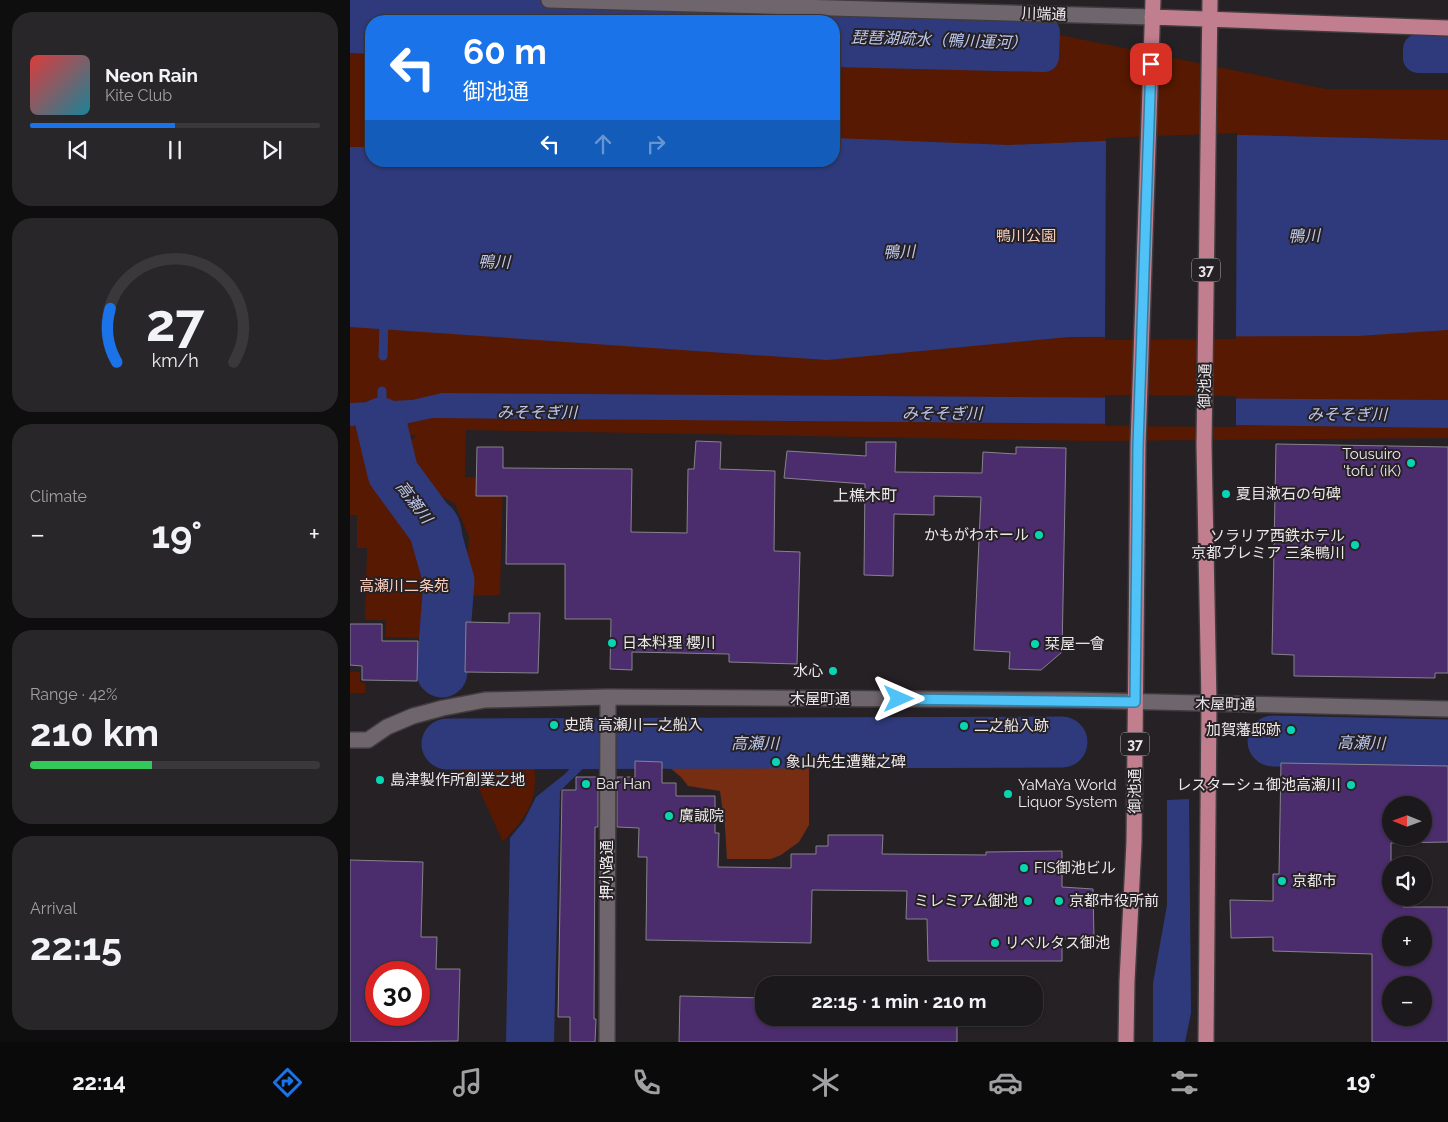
<!DOCTYPE html>
<meta charset="utf-8">
<style>
body{margin:0;font-family:Raleway,"Noto Sans JP",sans-serif;background:#292629;color:#f1f3f6;height:100vh;display:flex;flex-direction:column;font-size:19px;white-space:nowrap}
*{box-sizing:border-box;margin:0}
p{font-size:16px;color:#a0a0a3}
.icon{flex:none;width:28px;height:28px;fill:none;stroke:currentColor;stroke-width:2;stroke-linecap:round;stroke-linejoin:round}
.map{position:relative;flex:1;overflow:hidden}
.side{display:flex;flex-direction:column;gap:12px;padding:12px;background:#0f0e0f;width:350px}
.side>*{flex:none}
.hud{position:absolute;left:15px;top:15px;width:475px;height:152px;border-radius:20px;box-shadow:0 1px 4px #0004,0 0 0 1px #3a383b;background:#1a73e8;color:#fff;overflow:hidden}
.needle{width:32px;rotate:271deg}
.buttons{position:absolute;left:1032px;top:796px;display:grid;gap:10px}
.buttons a{display:grid;place-items:center;width:50px;height:50px;border-radius:50%;background:#1c191c;box-shadow:0 1px 4px #0004,0 0 0 1px #3a383b;font-size:25px}
.speed{position:absolute;left:15px;top:961px;display:flex;gap:10px;font-size:25px;font-weight:700;text-align:center}
.speed>*{display:grid;place-content:center;width:65px;height:65px;border-radius:50%;background:#1c191c;box-shadow:0 1px 4px #0004,0 0 0 1px #3a383b;line-height:1}
.speed .limit{border:8px solid #d22;background:#fff;color:#111}
.pin{position:absolute;display:grid;place-items:center;width:42px;height:42px;color:#fff;margin:-21px;border-radius:10px;box-shadow:0 2px 8px #0006}
.me{position:absolute;width:55px;margin:-28px;rotate:90deg;stroke-linejoin:round;filter:drop-shadow(0 0 4px #0008)}
.turn{display:flex;align-items:center;gap:18px;height:105px;padding:0 15px;font-size:22px}
.turn .icon{width:65px;height:65px;stroke-width:2.5}
.turn b{display:block;font-size:35px;line-height:42px}
.lanes{display:flex;align-items:center;height:48px;padding:0 15px;background:#0003;justify-content:center;gap:25px;direction:ltr}
.lanes .off{opacity:.35}
.big{font-size:38px;font-weight:700;line-height:1.1}
.side .card{flex:1;display:flex;flex-direction:column;justify-content:center;gap:8px;min-width:0;padding:0 18px;border-radius:20px;background:#292629}
.side .dial{align-items:center;gap:0}
.dial svg{height:130px;overflow:visible;fill:none;stroke:#3a383b;stroke-width:7;stroke-linecap:round;text-anchor:middle}
.dial text{fill:#f1f3f6;stroke:none}
.song{display:flex;align-items:center;gap:15px}
.cover{width:60px;height:60px;border-radius:8px;background:linear-gradient(135deg,hsl(0 70% 55%),hsl(190 70% 35%))}
.played{height:5px;border-radius:2px;background:linear-gradient(90deg,#1a73e8 50%,#3a383b 50%)}
.keys{display:flex;justify-content:space-around;direction:ltr}
.heat{display:flex;justify-content:space-between;align-items:center;font-size:28px;direction:ltr}
.charge{height:8px;border-radius:4px;background:linear-gradient(90deg,#34c759 42%,#3a383b 0)}
.trip{position:absolute;left:405px;top:976px;width:288px;height:50px;border-radius:20px;background:#1c191c;box-shadow:0 1px 4px #0004,0 0 0 1px #3a383b;font-weight:700;line-height:50px;text-align:center}
.tab-bar{display:flex;height:80px;justify-content:space-around;align-items:center;background:#0b0a0b;color:#a0a0a3}
.tab-bar .icon{width:35px;height:35px}
.tab-bar .selected{color:#1a73e8}
.tab-bar b{font-size:22px;color:#f1f3f6}
main{display:flex;flex:1;min-height:0}
.map>svg:first-child{display:block}
</style>
<main>
<section class="side">
<div class="card">
<div class="song"><i class="cover"></i><div><b>Neon Rain</b><p>Kite Club</p></div></div>
<div class="played"></div>
<div class="keys"><svg class="icon" aria-label="previous" viewBox="0 0 24 24"><path d="M18 5L8 12l10 7zM5 5v14"/></svg><svg class="icon" aria-label="pause" viewBox="0 0 24 24"><path d="M8 5v14M16 5v14"/></svg><svg class="icon" aria-label="next" viewBox="0 0 24 24"><path d="M6 5l10 7-10 7zM19 5v14"/></svg></div>
</div>
<div class="card dial"><svg viewBox="0 0 100 80">
<path d="M14 69A42 42 0 1 1 86 69"/>
<path d="M14 69A42 42 0 0 1 10 36" stroke="#1a73e8"/>
<text x="50" y="56" font-size="32" font-weight="700">27</text>
<text x="50" y="72" font-size="11">km/h</text>
</svg></div>
<div class="card"><p>Climate</p>
<div class="heat"><a>−</a><b class="big">19°</b><a>+</a></div>
</div>
<div class="card"><p>Range · 42%</p><b class="big">210 km</b><div class="charge"></div></div>
<div class="card"><p>Arrival</p><b class="big">22:15</b></div>
</section>
<div class="map">
<svg width="1098" height="1042" viewBox="0 0 1098 1042">
<rect width="100%" height="100%" fill="#262125"/>
<!-- green -->
<path fill="#571901" d="M0,9L372,21H21V161H484V25L695,32L976,89L1098,90V438L743,441L116,430L115,477L153,478L150,595L114,596L113,624L99,626L103,585L117,574L119,537L105,504L81,490L61,488L47,470L40,440L61,441L67,435L21,439L22,441H28L34,469L51,493L48,503L58,525L80,551L93,580L89,629L68,638L35,637L36,620H15L17,548H7V515H0Z
M0,672H10V682L15,683V693H0Z
M104,765L184,766C189,801 176,817 153,842L127,785Z"/>
<!-- forest -->
<path fill="#762d12" d="M420,754L459,757V825L449,842L431,855L421,859H377L375,827L370,791L338,786L331,777L320,768L324,755Z"/>
<!-- water -->
<path fill="#2e3a7b" d="M892,135L1098,140V330L1008,336L719,337L477,360L0,327V147H21V161H484V138L659,145Z
M92,393L1098,400V428L891,425L82,418L46,426C40,434 33,435 23,435L20,425L0,426V403L62,400Z
M58,492C73,492 91,496 101,507C114,520 113,541 113,558C112,563 113,569 111,573C109,579 104,580 99,581L83,549L62,522L53,503Z
M241,761L210,791L204,1042H156L160,838L174,821L186,797L216,773L225,762Z
M839,799L841,1013L835,1042H803V983L817,905V800Z"/>
<!-- pier -->
<path fill="#262125" d="M887,133L886,339L755,340L756,138Z
M755,395L886,396V427L755,426Z"/>
<g fill="none" stroke-linecap="round" stroke-linejoin="round">
<!-- stream -->
<path stroke="#2e3a7b" stroke-width="9" d="M33,356L34,319
M32,400V391"/>
<!-- canal -->
<path stroke="#2e3a7b" stroke-width="30" d="M0,9L397,21
M484,24L695,32L694,57L484,52
M0,38L21,39
M1098,48L1068,49V58H1098"/>
<!-- river -->
<path stroke="#2e3a7b" stroke-width="51" d="M31,423L43,473L84,529L99,581L92,672
M923,741L1098,745
M97,744L712,742"/>
</g>
<!-- building -->
<path fill="#4b2c6d" stroke="#86838b" fill-rule="evenodd" d="M346,441L371,442L370,469L425,471L424,551L450,552L447,664L379,662V654L282,652V670L260,669L261,619H215V564H156L157,496H126L127,447H153V468L282,469L281,532L337,533L338,469H344Z
M516,442H546L545,472L632,473L633,452L666,454V447L716,448L712,652L691,670L659,669L660,652L624,650L631,497L584,496V515L544,514L543,576L514,575L515,484L434,478L437,451L516,456Z
M926,444L1098,447V673H1085V678L944,676V655L922,654Z
M159,613H190L188,673L115,672L116,622L159,623Z
M0,624H32V641H68L67,681L12,680V666L0,665Z
M285,761L312,762V783H326V796H365V833H369L368,867L441,868V854H466V846H478V835H533L532,854L636,855V852L712,851V887L743,889L744,939H712V961H578L577,919H556L557,891L462,890L461,943L296,940L297,857H288L289,828L267,827V777H285Z
M931,763L1098,766V842L1041,843V898H1053V907H1098V1042H1022V954L923,951V937L881,938L880,900L923,901V874H929ZM1041,805H1074V838H1041ZM1041,925H1074V958H1041ZM1041,985H1074V1018H1041Z
M226,777H248V827H245L244,1019H246L245,1042H220V1017H208L212,790H226Z
M0,860L73,862L71,937H87L86,969H110L108,1041L0,1042ZM26,972H69V1015H26Z
M330,996L414,998V1018H607V1042H329Z"/>
<g fill="none" stroke-linecap="round" stroke-linejoin="round">
<!-- minor casing -->
<g stroke="#403b3e" stroke-width="18">
<path id="minor" d="M199,0L802,17
M0,740H18L37,727L63,716L93,708L135,700L258,697L723,700L1098,709
M257,1042L258,697"/>
</g>
<!-- major casing -->
<g stroke="#403b3e" stroke-width="18">
<path id="major" d="M802,17L1098,28
M776,1042L777,981L784,842L788,445L803,0
M856,1042L859,703L854,445L860,0"/>
</g>
<!-- minor -->
<use href="#minor" stroke="#6e666c" stroke-width="15"/>
<!-- major -->
<use href="#major" stroke="#c07e8e" stroke-width="15"/>
</g>
<g fill="none" stroke-linecap="round" stroke-linejoin="round">
<!-- route casing -->
<g stroke="#337fa1" stroke-width="12">
<path id="route" d="M549,699L785,702L788,446L801,64"/>
</g>
<!-- route -->
<use href="#route" stroke="#4fc3f7" stroke-width="9"/>
</g>
<!-- markers -->
<g fill="#09d5b5" stroke="#262125" stroke-width="2">
<circle cx="1061" cy="463" r="5"/>
<circle cx="876" cy="494" r="5"/>
<circle cx="689" cy="535" r="5"/>
<circle cx="1005" cy="545" r="5"/>
<circle cx="262" cy="643" r="5"/>
<circle cx="685" cy="644" r="5"/>
<circle cx="483" cy="671" r="5"/>
<circle cx="204" cy="725" r="5"/>
<circle cx="614" cy="726" r="5"/>
<circle cx="941" cy="730" r="5"/>
<circle cx="426" cy="762" r="5"/>
<circle cx="30" cy="780" r="5"/>
<circle cx="236" cy="784" r="5"/>
<circle cx="1001" cy="785" r="5"/>
<circle cx="658" cy="794" r="5"/>
<circle cx="319" cy="816" r="5"/>
<circle cx="674" cy="868" r="5"/>
<circle cx="932" cy="881" r="5"/>
<circle cx="678" cy="901" r="5"/>
<circle cx="709" cy="901" r="5"/>
<circle cx="645" cy="943" r="5"/>
</g>
<g text-anchor="middle" dominant-baseline="central" stroke-width="4" stroke-linejoin="round" paint-order="stroke">
<!-- shield labels -->
<g fill="#262125" stroke="#b1acaf" stroke-width="1">
<rect x="842" y="258.5" width="28" height="23" rx="4"/>
<rect x="771" y="732.5" width="28" height="23" rx="4"/>
</g>
<g font-size="14" font-weight="bold" fill="#ece8ea">
<text x="856" y="270">37</text>
<text x="785" y="744">37</text>
</g>
<!-- street labels -->
<g font-size="15" fill="#ece8ea" stroke="#262125">
<text transform="translate(694 14) rotate(2)">川端通</text>
<text transform="translate(855 386) rotate(-89)">御池通</text>
<text x="470" y="699">木屋町通</text>
<text transform="translate(875 704) rotate(1)">木屋町通</text>
<text transform="translate(785 791) rotate(-90)">御池通</text>
<text transform="translate(257 870) rotate(-90)">押小路通</text>
</g>
<!-- park labels -->
<g font-size="15" fill="#fbcebe" stroke="#262125">
<text x="676" y="236">鴨川公園</text>
<text x="54" y="586">高瀬川二条苑</text>
</g>
<!-- poi labels -->
<g font-size="15" fill="#ece8ea" stroke="#262125" text-anchor="start">
<text x="1051" y="454" text-anchor="end">Tousuiro<tspan x="1051" dy="17">'tofu' (iK)</tspan></text>
<text x="886" y="494">夏目漱石の句碑</text>
<text x="679" y="535" text-anchor="end">かもがわホール</text>
<text x="995" y="536" text-anchor="end">ソラリア西鉄ホテル<tspan x="995" dy="17">京都プレミア 三条鴨川</tspan></text>
<text x="272" y="643">日本料理 櫻川</text>
<text x="695" y="644">栞屋一會</text>
<text x="473" y="671" text-anchor="end">水心</text>
<text x="214" y="725">史蹟 高瀬川一之船入</text>
<text x="624" y="726">二之船入跡</text>
<text x="931" y="730" text-anchor="end">加賀藩邸跡</text>
<text x="436" y="762">象山先生遭難之碑</text>
<text x="40" y="780">島津製作所創業之地</text>
<text x="246" y="784">Bar Han</text>
<text x="668" y="785">YaMaYa World<tspan x="668" dy="17">Liquor System</tspan></text>
<text x="991" y="785" text-anchor="end">レスターシュ御池高瀬川</text>
<text x="329" y="816">廣誠院</text>
<text x="684" y="868">FIS御池ビル</text>
<text x="942" y="881">京都市</text>
<text x="668" y="901" text-anchor="end">ミレミアム御池</text>
<text x="719" y="901">京都市役所前</text>
<text x="655" y="943">リベルタス御池</text>
</g>
<!-- water labels -->
<g font-size="16" font-style="italic" fill="#bbc6ed" stroke="#262125">
<text transform="translate(589 40) rotate(2)">琵琶湖疏水（鴨川運河）</text>
<text transform="translate(954 236) rotate(-2)">鴨川</text>
<text transform="translate(549 252) rotate(-2)">鴨川</text>
<text transform="translate(144 262) rotate(1)">鴨川</text>
<text x="187" y="412">みそそぎ川</text>
<text x="592" y="413">みそそぎ川</text>
<text x="997" y="414">みそそぎ川</text>
<text transform="translate(64 502) rotate(53)">高瀬川</text>
<text x="405" y="743">高瀬川</text>
<text transform="translate(1011 743) rotate(1)">高瀬川</text>
</g>
<!-- neighbourhood labels -->
<g font-size="16" fill="#ece8ea" stroke="#262125">
<text x="515" y="495">上樵木町</text>
</g>
</g>
</svg>
<div class="buttons">
<a><svg class="needle" viewBox="-14 -14 28 28"><path d="M0-13l5 13h-10z" fill="#e53935"/><path d="M0 13l5-13h-10z" fill="#a0a0a3"/></svg></a>
<a><svg class="icon" aria-label="sound" viewBox="0 0 24 24"><path d="M4 9h4l5-4v14l-5-4H4zM17 9q2 3 0 6"/></svg></a>
<a>+</a>
<a>−</a>
</div>
<div class="speed"><div class="limit">30</div></div>
<div class="pin" style="left:801px;top:64px;background:#d93025"><svg class="icon" aria-label="arrive" viewBox="0 0 24 24"><path d="M6 21V4h12l-3 4 3 4H6"/></svg></div>
<svg class="me" style="left:549px;top:699px" viewBox="-20 -20 40 40"><path d="M0-17L14 15 0 8-14 15z" fill="#4fc3f7" stroke="#fff" stroke-width="4"/></svg>
<div class="trip">22:15 · 1 min · 210 m</div>
<div class="hud">
<div class="turn"><svg class="icon" aria-label="left" viewBox="0 0 24 24"><path d="M17 20v-9H6M10 6l-5 5 5 5"/></svg><div><b>60 m</b>御池通</div></div>
<div class="lanes"><svg class="icon" aria-label="left" viewBox="0 0 24 24"><path d="M17 20v-9H6M10 6l-5 5 5 5"/></svg><svg class="icon off" aria-label="ahead" viewBox="0 0 24 24"><path d="M12 20V5M6 11l6-6 6 6"/></svg><svg class="icon off" aria-label="right" viewBox="0 0 24 24"><path d="M7 20v-9h11M14 6l5 5-5 5"/></svg></div>
</div>
</div>
</main>
<nav class="tab-bar">
<b>22:14</b>
<svg class="icon selected" aria-label="directions" viewBox="0 0 24 24"><path d="M12 3l9 9-9 9-9-9zM9 14v-3h6M13 9l2 2-2 2"/></svg>
<svg class="icon" aria-label="music" viewBox="0 0 24 24"><path d="M9 18V5l10-2v13"/><circle cx="6" cy="18" r="3"/><circle cx="16" cy="16" r="3"/></svg>
<svg class="icon" aria-label="phone" viewBox="0 0 24 24"><path d="M5 4h4l2 5-3 2q2 4 5 5l2-3 5 2v4C11 20 4 13 5 4z"/></svg>
<svg class="icon" aria-label="climate" viewBox="0 0 24 24"><path d="M12 3v18M4 7l16 10M4 17L20 7"/></svg>
<svg class="icon" aria-label="car" viewBox="0 0 24 24"><path d="M5 17H2v-5l4-1 3-4h7l3 4 3 1v5h-3M9 17h6M6 11h13"/><circle cx="7" cy="17" r="2"/><circle cx="17" cy="17" r="2"/></svg>
<svg class="icon" aria-label="filters" viewBox="0 0 24 24"><path d="M4 7h16M4 17h16"/><circle cx="9" cy="7" r="2"/><circle cx="15" cy="17" r="2"/></svg>
<b>19°</b>
</nav>
